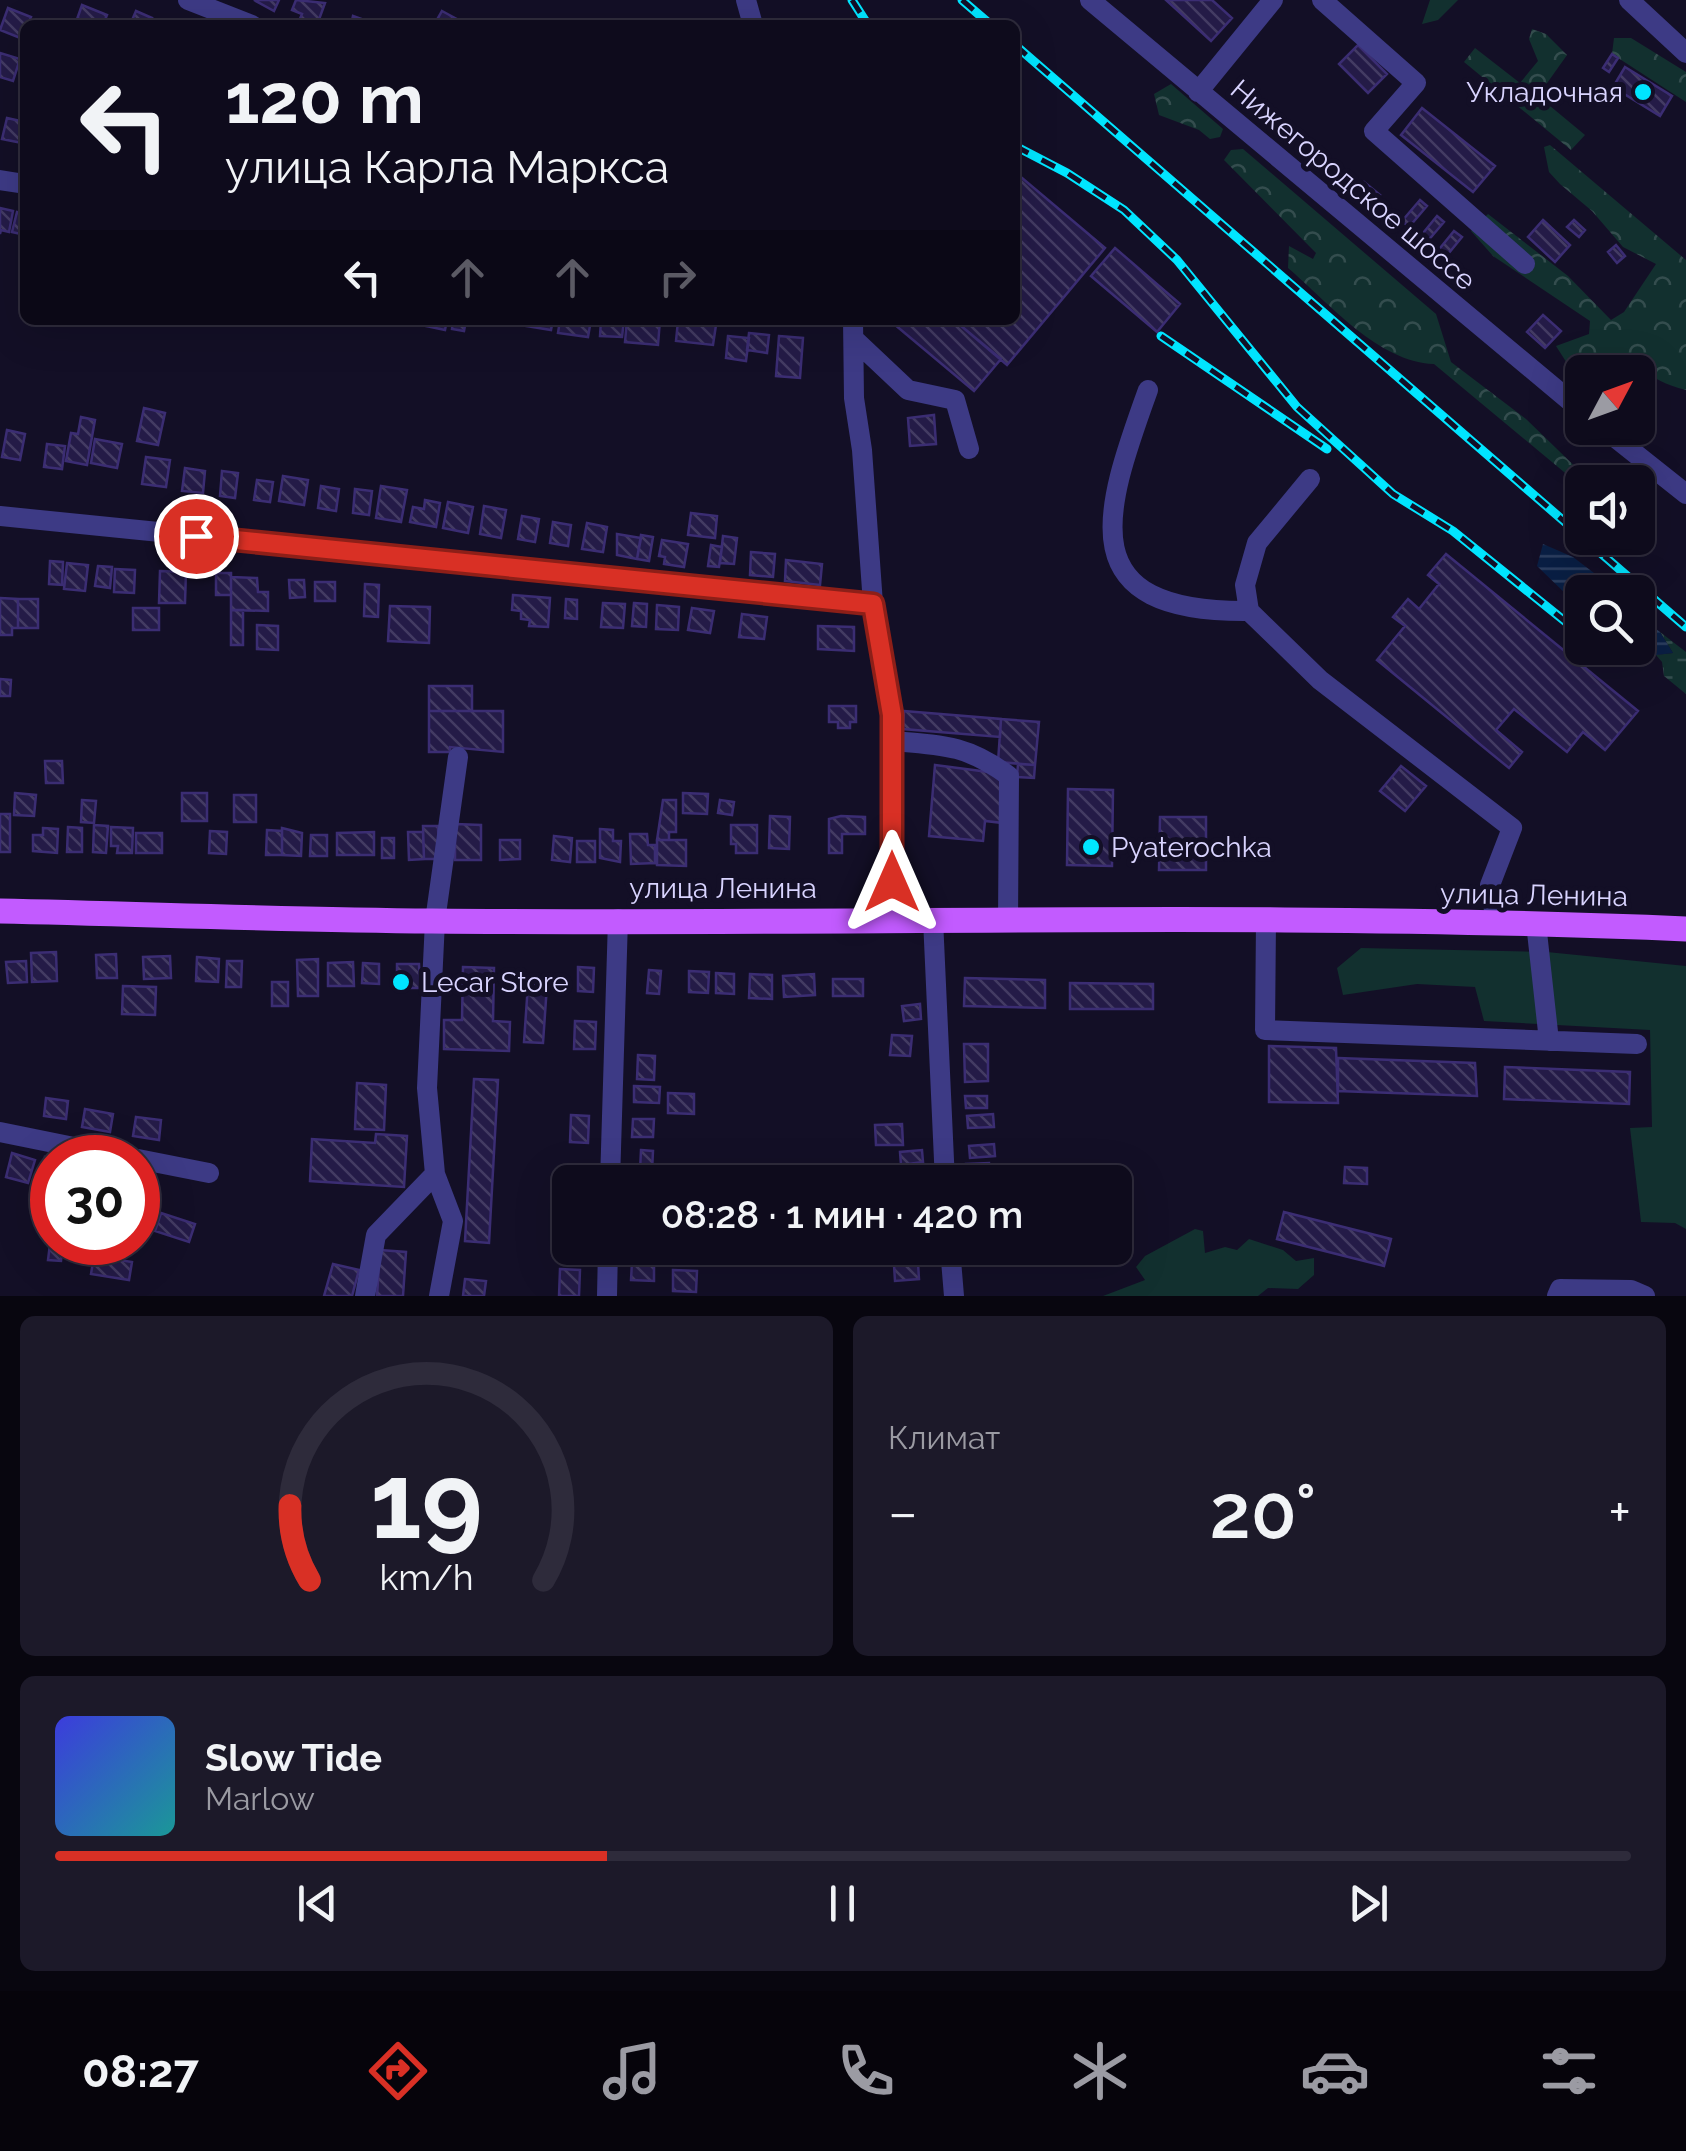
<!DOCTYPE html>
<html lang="ru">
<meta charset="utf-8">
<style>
body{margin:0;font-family:Raleway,sans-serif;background:#1c1929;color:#f1f3f6;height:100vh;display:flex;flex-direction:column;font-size:38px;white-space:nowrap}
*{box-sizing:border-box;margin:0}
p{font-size:32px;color:#9b9ba3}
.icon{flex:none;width:55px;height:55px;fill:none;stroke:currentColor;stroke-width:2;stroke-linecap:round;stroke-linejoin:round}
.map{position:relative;height:1296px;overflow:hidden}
.sheet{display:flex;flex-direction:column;gap:20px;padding:20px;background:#08060f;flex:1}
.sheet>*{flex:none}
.guide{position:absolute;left:20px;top:20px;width:1000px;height:305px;border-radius:15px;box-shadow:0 10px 40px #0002,0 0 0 2px #2e2b3b;background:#0e0b1c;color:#f1f3f6;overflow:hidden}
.needle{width:65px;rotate:49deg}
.fabs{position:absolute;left:1565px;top:355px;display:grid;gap:20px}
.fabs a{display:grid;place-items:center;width:90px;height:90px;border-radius:15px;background:#0e0b1c;box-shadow:0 10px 40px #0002,0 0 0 2px #2e2b3b;font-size:50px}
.speed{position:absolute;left:30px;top:1135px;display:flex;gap:20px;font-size:50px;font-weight:700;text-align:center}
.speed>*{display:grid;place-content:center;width:130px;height:130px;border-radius:50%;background:#0e0b1c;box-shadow:0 10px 40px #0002,0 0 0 2px #2e2b3b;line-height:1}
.speed .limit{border:15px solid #d22;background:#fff;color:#111}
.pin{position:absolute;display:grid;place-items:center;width:85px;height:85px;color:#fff;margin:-42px;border:5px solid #fff;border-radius:50%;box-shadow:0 2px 10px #0007}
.me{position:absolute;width:110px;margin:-55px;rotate:0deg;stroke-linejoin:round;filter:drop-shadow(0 0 8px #0008)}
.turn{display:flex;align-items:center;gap:35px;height:210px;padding:0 40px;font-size:45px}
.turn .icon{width:130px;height:130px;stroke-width:2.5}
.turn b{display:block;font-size:70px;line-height:85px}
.lanes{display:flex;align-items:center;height:95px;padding:0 40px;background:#0003;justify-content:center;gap:50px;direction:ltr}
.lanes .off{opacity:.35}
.big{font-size:75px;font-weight:600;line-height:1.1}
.sheet .widget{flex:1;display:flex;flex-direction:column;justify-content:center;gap:15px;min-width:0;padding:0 35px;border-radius:15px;background:#1c1929}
.sheet .dial{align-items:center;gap:0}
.dial svg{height:260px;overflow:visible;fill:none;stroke:#2e2b3b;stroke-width:7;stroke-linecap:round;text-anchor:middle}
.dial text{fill:#f1f3f6;stroke:none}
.song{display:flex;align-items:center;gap:30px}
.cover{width:120px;height:120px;border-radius:15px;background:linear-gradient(135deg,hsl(240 70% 55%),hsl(180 70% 35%))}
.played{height:10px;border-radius:5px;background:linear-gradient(90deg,#d93025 35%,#2e2b3b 35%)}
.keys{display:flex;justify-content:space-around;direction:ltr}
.heat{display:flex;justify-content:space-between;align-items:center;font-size:55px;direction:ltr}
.sheet .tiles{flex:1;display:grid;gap:20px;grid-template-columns:1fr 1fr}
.widget:last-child{grid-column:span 2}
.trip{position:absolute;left:552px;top:1165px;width:580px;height:100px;border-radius:15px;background:#0e0b1c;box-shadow:0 10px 40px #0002,0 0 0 2px #2e2b3b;font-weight:600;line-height:100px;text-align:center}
.tabs{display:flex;height:160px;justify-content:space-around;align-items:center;background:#06040b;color:#9b9ba3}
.tabs .icon{width:70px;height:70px}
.tabs .current{color:#d93025}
.tabs b{font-size:45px;color:#f1f3f6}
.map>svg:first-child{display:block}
</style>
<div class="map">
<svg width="1686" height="1296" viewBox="0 0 1686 1296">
<defs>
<pattern id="forest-crowns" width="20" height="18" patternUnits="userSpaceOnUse" patternTransform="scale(2.5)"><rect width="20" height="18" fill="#12302f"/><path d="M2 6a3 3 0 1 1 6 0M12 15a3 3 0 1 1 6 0" fill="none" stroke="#344d4e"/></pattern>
<pattern id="wetland-marsh" width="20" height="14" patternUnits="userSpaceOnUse" patternTransform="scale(2.5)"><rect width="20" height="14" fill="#12302f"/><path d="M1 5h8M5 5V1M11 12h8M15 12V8" fill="none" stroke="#344d4e"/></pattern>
<pattern id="water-rules" width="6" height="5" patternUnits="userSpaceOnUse" patternTransform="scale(2.5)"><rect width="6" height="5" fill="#0a1f44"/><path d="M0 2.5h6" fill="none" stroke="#2d3f60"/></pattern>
<pattern id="building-back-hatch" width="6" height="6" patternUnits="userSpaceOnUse" patternTransform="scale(2.5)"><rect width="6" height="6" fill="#241b47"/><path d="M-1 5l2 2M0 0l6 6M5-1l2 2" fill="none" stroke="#433b63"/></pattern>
</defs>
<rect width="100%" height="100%" fill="#130f26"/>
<!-- grass -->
<path fill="#12302f" d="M1361,948L1547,952L1686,966V1229L1675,1223L1641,1222L1630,1128L1652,1127L1650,1030L1484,1021L1475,987L1417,984L1343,995L1337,968Z
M1195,1229L1203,1231L1205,1253L1225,1247L1237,1250L1249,1239L1283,1250L1296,1261L1314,1258V1275L1298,1289L1268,1288L1258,1296H1103L1145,1280L1136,1267L1145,1256Z"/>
<!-- forest -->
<path fill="url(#forest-crowns)" d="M1430,0H1458L1438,20L1422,24Z
M1532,29L1546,34L1567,55L1545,86L1544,101L1585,135L1571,150L1464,62L1475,48L1520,83L1538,61L1529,39Z
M1614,38H1631L1686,72V102L1612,54Z
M1171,84L1223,129L1220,137L1210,139L1199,130L1159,115L1154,94Z
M1550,145L1686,260V390C1628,375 1641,346 1572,371L1556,346L1589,334L1590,321L1493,256L1471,231L1488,214L1568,276L1611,320L1624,312L1656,264L1623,247L1592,211L1560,184L1549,172L1544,147Z
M1243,149L1436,314L1451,362L1526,419L1591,482H1582V487L1434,364C1378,362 1329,303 1288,268L1289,246L1313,259L1316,253L1224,160L1231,150Z"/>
<!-- wetland -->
<path fill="url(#wetland-marsh)" d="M1660,632L1686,652V694L1664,676L1662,662L1656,655L1673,653Z"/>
<!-- water -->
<path fill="url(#water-rules)" d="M1543,544L1573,557L1619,592H1582V602L1569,597L1537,566Z
M1638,615L1660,632L1673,653L1656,655L1638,639Z"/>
<!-- building -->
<path fill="url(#building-back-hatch)" stroke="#3b2d73" stroke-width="2.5" d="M254,0H279L274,11Z
M296,0L325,3L317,25L299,21L302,14L292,10Z
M1166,0H1212L1232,18L1211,41Z
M82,5L107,15L103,25H75Z
M8,8L31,17L23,39L0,30Z
M136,11L152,18L149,25H130Z
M442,11L468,25H434Z
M353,16L370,22L369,25H351Z
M1358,45L1387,74L1368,93L1339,64Z
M0,53L20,59L13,81L0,77Z
M1612,54L1618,58L1609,72L1603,68Z
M1625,67L1672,96L1660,116L1613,87Z
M1422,108L1495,166L1473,192L1401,135Z
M7,118L25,122L22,143L2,139Z
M1015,172L1105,248L1007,365L954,320H1015Z
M1364,182L1380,195L1375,202L1358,189Z
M1420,200L1427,206L1409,227L1402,221Z
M0,208L13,211L9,232L1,230L0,234Z
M17,212L25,214V235L12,232Z
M1437,216L1444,222L1426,243L1419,238Z
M1543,220L1570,245L1555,262L1528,237Z
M1574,220L1585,230L1579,237L1567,227Z
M1454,231L1462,237L1444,259L1436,253Z
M1616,245L1625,256L1617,263L1608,252Z
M1115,248L1180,304L1157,332L1091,276Z
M1543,315L1561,331L1545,348L1527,332Z
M427,320H447L445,330L426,326Z
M453,320H466L464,331L452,329Z
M521,320H553L551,330L520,325Z
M560,320H591L588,337L558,333Z
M601,320H624L622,337L600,336Z
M627,320H660L658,345L625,342Z
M897,320H954L1001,359L974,391L894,324Z
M678,321L716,325L713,345L676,341Z
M749,333L769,335L767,353L747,350Z
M728,336L749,338L746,361L726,358Z
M779,336L803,338L800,378L776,376Z
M144,408L165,413L158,445L137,441Z
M934,415L936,444L910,446L908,418Z
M81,417L95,420L87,465L66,461L71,433L78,434Z
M7,430L25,434L20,460L2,457Z
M95,439L122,444L117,468L91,463Z
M47,444L65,446L62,469L44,467Z
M146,457L170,460L166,487L142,484Z
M185,468L205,471L203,493L182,491Z
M222,471L238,473L235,498L220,496Z
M283,476L308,480L304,505L279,501Z
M257,480L273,482L270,502L254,500Z
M321,486L339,489L336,511L318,508Z
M381,486L407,490L401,522L376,518Z
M355,489L372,491L369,515L353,513Z
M425,500L440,503L436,527L410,522L413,507L424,509Z
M448,502L473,507L468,533L443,528Z
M484,506L506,510L501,538L480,534Z
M691,513L717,516L715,538L688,535Z
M522,516L539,519L535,542L518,539Z
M553,522L571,525L568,546L550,543Z
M587,523L607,527L603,552L582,549Z
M617,534L641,538L637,559L617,555Z
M641,535L653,537L649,561L637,559Z
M723,536L737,538L734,564L720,563Z
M662,540L688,544L684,567L664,564L665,557L659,556Z
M711,545L722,547L719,567L708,566Z
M751,552L775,554L773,577L750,575Z
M1446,554L1638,711L1605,750L1583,732L1567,752L1514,709L1496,730L1522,752L1509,768L1377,660L1405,626L1393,617L1408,599L1419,609L1439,584L1428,575Z
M786,560L822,564L820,585L785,581Z
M50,561L63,562L62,585L49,584Z
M67,563L88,565L85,591L64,589Z
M98,566L112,567L110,588L95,586Z
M115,569L135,570L134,593L114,592Z
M160,571L186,572L185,603H159Z
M216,573H231V595H216Z
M231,577L257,578L258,592H268V611L231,610Z
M289,580H304L305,597L290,598Z
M315,582H335V601H315Z
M365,584L379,585L378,617L364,616Z
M513,595L550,598L548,627L529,626L530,620L521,619V611L512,610Z
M0,598L18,599V628H12V635H0Z
M18,599H38V628H18Z
M566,599L577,600V619L565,618Z
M603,603L625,604L623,628L601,627Z
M634,603L647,604L646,627L632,626Z
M657,605L679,607L678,630L656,629Z
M390,606L430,607L429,643L388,641Z
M133,608H159V630H133Z
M692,608L714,611L710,633L688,630Z
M231,610H243V645H231Z
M742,614L767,617L764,639L739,637Z
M257,625L278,626V650L257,649Z
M818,626L854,627V651L818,649Z
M0,679L11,680L10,696H0Z
M429,686H472V711H429Z
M829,706H856V722H850V728H838V722H829Z
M429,711H503V752L450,747V752H429Z
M904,711L1001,719L1000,737L903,729Z
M1001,719L1039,722L1035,765L998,762Z
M45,761H62L63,783H46Z
M1018,764L1035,765L1034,778L1017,777Z
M935,765L996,773L1006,790L1003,823L985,821L983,841L929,836Z
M1401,766L1426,786L1405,811L1380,791Z
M1068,789L1113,790L1112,866L1067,865Z
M15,793L36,795L34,816L14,815Z
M182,793H207V821H182Z
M683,793L708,794L707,814L683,813Z
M234,795H256V822H234Z
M82,800L96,801L94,823L81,822Z
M663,800H676V832H669V840H657Z
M720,800L734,802L732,815L718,813Z
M0,814H10V852H0Z
M770,816L790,817L789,849L769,848Z
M841,816L865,817V834H842V853H829V819Z
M1160,817H1206V870H1159Z
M455,824L481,825V860H455Z
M94,825L108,826L106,853L93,852Z
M731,825H757V853H736V844H731Z
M423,826H438L439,859H424Z
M68,827L82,828V852H67Z
M111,827L133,828L132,853H117L118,846H111Z
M43,828L58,829L57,853L33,851V835H43Z
M282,828L302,833L301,856L282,855Z
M600,829L613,830V841H621L620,862L600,858Z
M267,830L282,831V855H266Z
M210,831L227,832L226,854L209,853Z
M374,832V855H337V833Z
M408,832H423L424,859L409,860Z
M136,833H162V853H136Z
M630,834H647L648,845H655V863L631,864Z
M311,835H327V856H310Z
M554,836L572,838L570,862L552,860Z
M382,838H394V858H382Z
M500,840H520V859L500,860Z
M657,840H686V866L657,865Z
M577,841H595V862H577Z
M56,952L57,981L32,982L31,953Z
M116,954L117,978H97L96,955Z
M170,956L171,978L144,979L143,957Z
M197,957L219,959L218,982L196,981Z
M318,959V996H298L297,960Z
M26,961L27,982L8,983L6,962Z
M227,961H242L241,987H226Z
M353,962L354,986H328V963Z
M363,963L379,964V984L362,983Z
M397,964H419L420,988H397Z
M463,967L494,968L493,1021L510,1022L509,1051L444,1049V1020H462Z
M578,967L594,968L593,992L578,991Z
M649,970L661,971L659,994L647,993Z
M689,971L709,972L708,993L689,992Z
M716,973L734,974V994L716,993Z
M750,974L772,975V999L749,998Z
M814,974L815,995L784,997L783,976Z
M965,978L1045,980V1008L964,1006Z
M833,979H863V996H833Z
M272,982H288V1006H272Z
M1070,983L1153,984V1009H1070Z
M528,984L547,985L543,1043L524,1042Z
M123,986L156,987L155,1015L122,1014Z
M920,1004L921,1019L904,1021L902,1006Z
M575,1021L596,1022L595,1049H574Z
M892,1035L912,1036L910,1056L890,1055Z
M964,1044H988V1081L965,1082Z
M1269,1046L1336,1048L1338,1103L1269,1102Z
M638,1055L655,1056L654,1080L637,1079Z
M1338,1058L1475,1063L1477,1096L1338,1091Z
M1505,1067L1630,1072L1629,1104L1504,1099Z
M474,1079L498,1080L489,1243L465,1241Z
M357,1083L386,1085L384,1130L355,1129Z
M634,1086L660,1087L659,1103L634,1102Z
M668,1093L694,1094V1114L668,1113Z
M965,1096H987V1108H966Z
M46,1098L68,1101L66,1119L44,1116Z
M85,1109L113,1114L110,1132L82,1127Z
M993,1114L994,1127L968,1128L967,1116Z
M571,1115L589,1116L588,1143L570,1142Z
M136,1117L161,1120L159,1140L133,1136Z
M633,1119H654L653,1137H632Z
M902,1124L903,1145H876L875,1125Z
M376,1134L407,1136L404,1187L310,1181L312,1139L375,1143Z
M994,1144L995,1156L970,1158L969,1146Z
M641,1150L653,1151L652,1172L640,1171Z
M922,1150L923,1162L901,1165L900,1152Z
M12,1153L35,1160L28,1183L6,1177Z
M45,1157L52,1158V1176L43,1175Z
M989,1163L990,1179L967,1180L966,1164Z
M1345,1167L1367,1168V1184L1344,1183Z
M568,1184H570V1222H567Z
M1284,1212L1391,1239L1384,1266L1277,1239Z
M161,1213L195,1224L189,1242L155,1231Z
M565,1228H570V1245H564Z
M51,1236L52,1242H63L61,1261L48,1260Z
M380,1250L406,1252L403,1296H377Z
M94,1256L132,1262L129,1280L91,1274Z
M632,1262L654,1263V1281L631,1280Z
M918,1263L919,1279L895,1281L894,1265Z
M333,1264L359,1270L352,1296H324Z
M560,1269L580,1270L579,1296H559Z
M673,1270L697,1271L696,1292L673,1291Z
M465,1279L486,1281L484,1296H463Z"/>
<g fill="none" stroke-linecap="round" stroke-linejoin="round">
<!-- minor -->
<path stroke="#3d3a85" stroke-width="20" d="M188,0L252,25
M746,0L753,25
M1090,0L1582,411
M1322,0L1416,83L1374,131L1525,264
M1629,0L1686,53
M1198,92L1273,0
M0,180L25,184
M853,320L854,398L862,450L873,604L892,715V918
M855,340L908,390L955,400L969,449
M1148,390C1103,514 1070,613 1249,611
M1603,428L1686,494
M1310,479L1257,543L1245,585L1249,611L1320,680L1512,828L1490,885L1496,923
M0,516L873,604
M892,741C943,745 967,745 1009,776L1008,921
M933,919L945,1182
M1266,921L1265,1030L1637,1044
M1536,923L1549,1041
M0,1132L128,1158
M138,1159L209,1173
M610,1182L618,919
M950,1248L954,1296
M365,1296L376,1235L435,1174
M439,1296L453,1221L435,1174L427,1088L435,921L458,757
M607,1296L608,1248
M1557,1296L1560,1289L1631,1290L1645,1296"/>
<!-- major -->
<path stroke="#c25bff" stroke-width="25" d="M0,911C144,914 288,920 432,921C850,925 1268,911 1686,929"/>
<!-- rail casing -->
<g stroke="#00e5ff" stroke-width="9">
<path id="rail" d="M852,0L868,25
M962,0L991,25
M1015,45L1686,627
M1015,146L1067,173L1124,210L1177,260L1297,407L1393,494L1453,531L1582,635
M1161,336L1327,449"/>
</g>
<!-- rail -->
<use href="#rail" stroke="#130f26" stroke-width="5" stroke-dasharray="15" stroke-linecap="butt"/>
</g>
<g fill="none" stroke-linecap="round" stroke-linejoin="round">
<!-- route casing -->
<g stroke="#8d1f18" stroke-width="25">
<path id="route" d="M196,536L873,604L892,715V882"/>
</g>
<!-- route -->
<use href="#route" stroke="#d93025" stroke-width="18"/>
</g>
<!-- markers -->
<g fill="#00e5ff" stroke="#130f26" stroke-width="4">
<circle cx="1643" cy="92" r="10"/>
<circle cx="1091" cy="847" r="10"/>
<circle cx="401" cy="982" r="10"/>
</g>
<g text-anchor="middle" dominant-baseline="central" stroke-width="10" stroke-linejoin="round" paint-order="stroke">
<!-- poi labels -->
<g font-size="28" fill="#d9d4ff" stroke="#130f26" text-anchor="start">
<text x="1623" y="92" text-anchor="end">Укладочная</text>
<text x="1111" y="847">Pyaterochka</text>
<text x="421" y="982">Lecar Store</text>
</g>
<!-- street labels -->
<g font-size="28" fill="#d9d4ff" stroke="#130f26">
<text transform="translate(1353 185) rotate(40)">Нижегородское шоссе</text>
<text x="723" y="888">улица Ленина</text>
<text transform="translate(1534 895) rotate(1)">улица Ленина</text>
</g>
</g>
</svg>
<div class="fabs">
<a><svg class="needle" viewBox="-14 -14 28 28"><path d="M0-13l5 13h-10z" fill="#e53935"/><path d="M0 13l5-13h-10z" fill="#9b9ba3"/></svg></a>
<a><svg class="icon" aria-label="sound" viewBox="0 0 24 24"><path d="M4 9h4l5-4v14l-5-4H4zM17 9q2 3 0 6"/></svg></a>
<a><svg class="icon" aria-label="search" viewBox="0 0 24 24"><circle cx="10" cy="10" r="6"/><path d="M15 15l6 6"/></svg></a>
</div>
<div class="speed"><div class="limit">30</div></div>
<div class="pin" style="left:196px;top:536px;background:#d93025"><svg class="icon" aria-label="arrive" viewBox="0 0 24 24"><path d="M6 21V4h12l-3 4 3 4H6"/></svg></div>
<svg class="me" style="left:892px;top:882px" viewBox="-20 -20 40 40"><path d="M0-17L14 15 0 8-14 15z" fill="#d93025" stroke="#fff" stroke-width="4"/></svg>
<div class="trip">08:28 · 1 мин · 420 m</div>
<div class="guide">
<div class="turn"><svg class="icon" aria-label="left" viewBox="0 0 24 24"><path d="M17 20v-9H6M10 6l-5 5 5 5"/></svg><div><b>120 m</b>улица Карла Маркса</div></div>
<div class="lanes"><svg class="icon" aria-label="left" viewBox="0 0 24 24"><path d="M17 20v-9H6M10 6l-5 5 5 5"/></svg><svg class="icon off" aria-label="ahead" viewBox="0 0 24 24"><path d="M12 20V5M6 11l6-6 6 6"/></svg><svg class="icon off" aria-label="ahead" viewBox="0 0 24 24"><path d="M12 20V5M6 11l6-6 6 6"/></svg><svg class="icon off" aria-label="right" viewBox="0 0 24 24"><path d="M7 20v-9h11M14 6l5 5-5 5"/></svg></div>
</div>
</div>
<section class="sheet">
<div class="tiles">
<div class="widget dial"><svg viewBox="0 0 100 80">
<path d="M14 69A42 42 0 1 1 86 69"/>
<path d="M14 69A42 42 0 0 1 8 46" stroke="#d93025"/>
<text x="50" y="56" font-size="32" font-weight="700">19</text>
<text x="50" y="72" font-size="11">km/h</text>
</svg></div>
<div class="widget"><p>Климат</p>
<div class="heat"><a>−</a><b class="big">20°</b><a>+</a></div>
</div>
<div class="widget">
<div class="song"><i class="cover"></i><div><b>Slow Tide</b><p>Marlow</p></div></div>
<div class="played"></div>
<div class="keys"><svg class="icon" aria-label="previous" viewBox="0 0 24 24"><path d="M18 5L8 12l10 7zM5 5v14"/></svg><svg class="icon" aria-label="pause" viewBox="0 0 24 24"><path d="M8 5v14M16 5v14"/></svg><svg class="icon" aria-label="next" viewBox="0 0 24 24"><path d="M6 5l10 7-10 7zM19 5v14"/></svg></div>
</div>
</div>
</section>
<nav class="tabs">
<b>08:27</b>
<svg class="icon current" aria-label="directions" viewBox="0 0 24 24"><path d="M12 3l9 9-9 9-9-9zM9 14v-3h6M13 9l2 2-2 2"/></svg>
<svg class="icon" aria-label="music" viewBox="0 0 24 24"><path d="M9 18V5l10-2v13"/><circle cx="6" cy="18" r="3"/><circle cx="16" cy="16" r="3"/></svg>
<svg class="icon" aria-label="phone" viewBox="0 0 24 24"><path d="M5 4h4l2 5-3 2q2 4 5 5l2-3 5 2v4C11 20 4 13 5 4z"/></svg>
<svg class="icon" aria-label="climate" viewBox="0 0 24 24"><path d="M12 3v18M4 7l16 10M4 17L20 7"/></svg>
<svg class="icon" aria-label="car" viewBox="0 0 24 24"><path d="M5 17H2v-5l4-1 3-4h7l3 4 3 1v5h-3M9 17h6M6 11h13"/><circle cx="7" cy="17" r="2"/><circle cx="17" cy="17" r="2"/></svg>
<svg class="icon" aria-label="filters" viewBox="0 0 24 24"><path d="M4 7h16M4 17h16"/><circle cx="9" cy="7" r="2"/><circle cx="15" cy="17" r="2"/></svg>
</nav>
